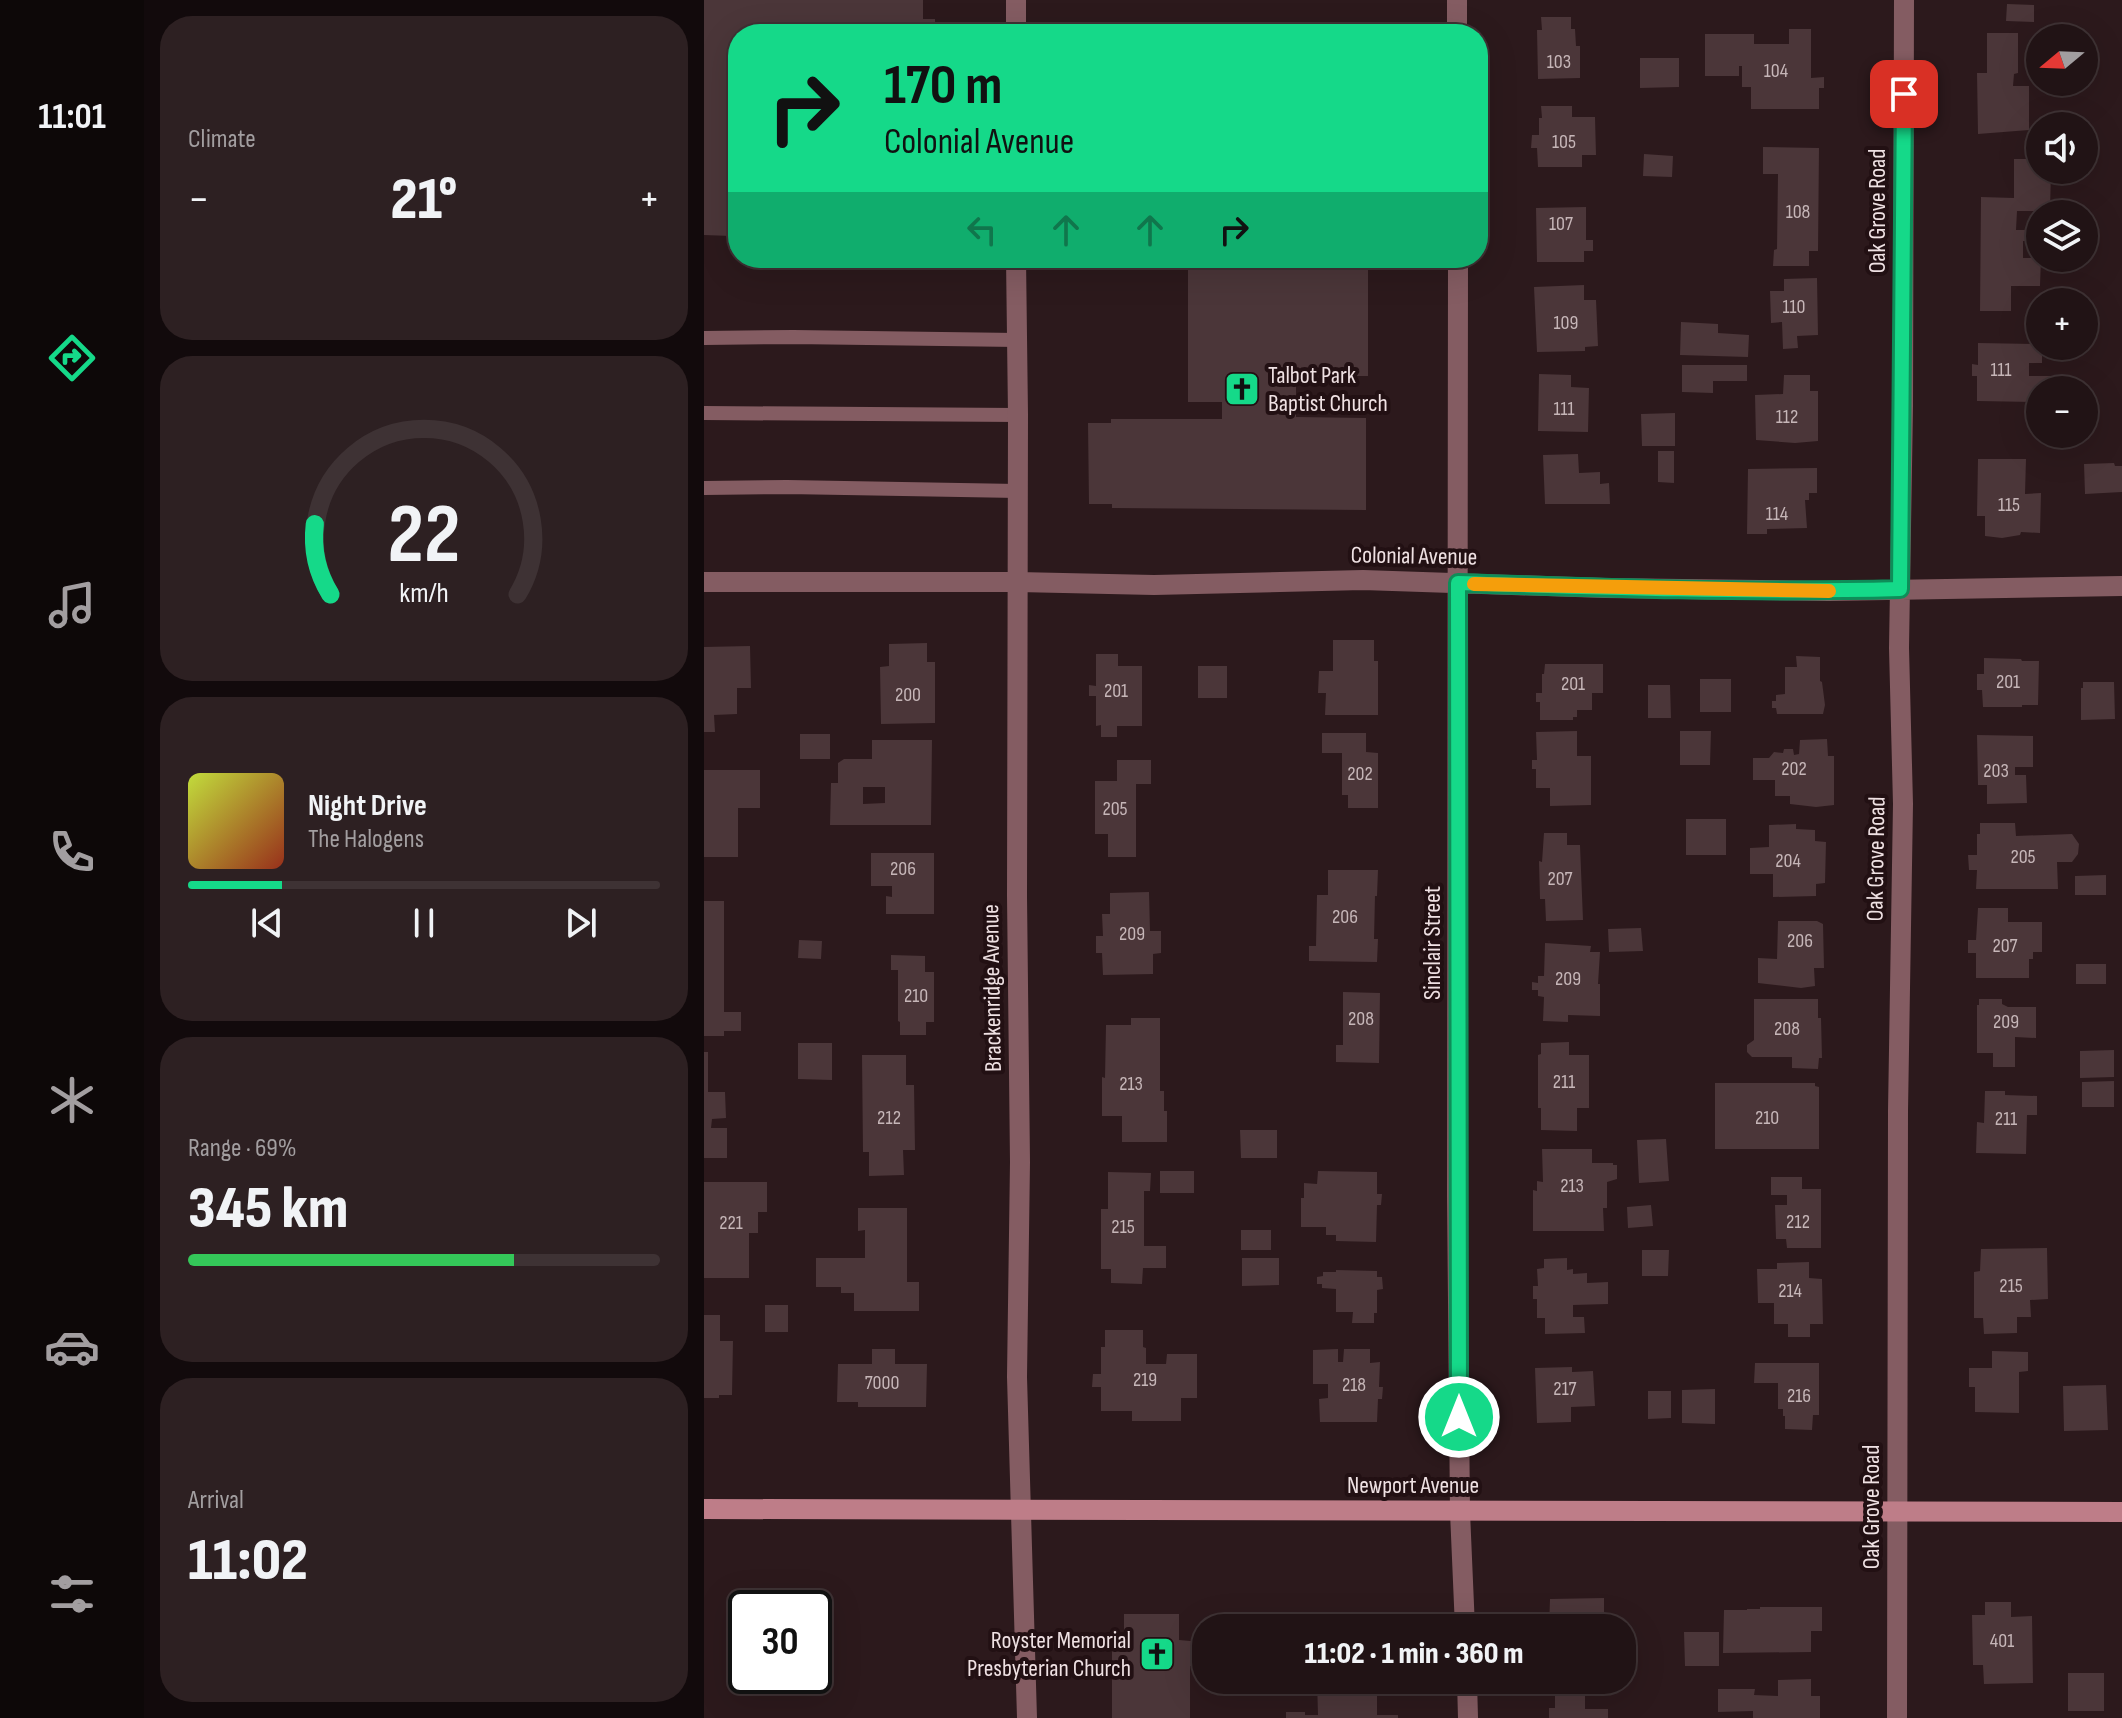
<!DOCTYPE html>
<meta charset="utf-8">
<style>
body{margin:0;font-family:"Sofia Sans Condensed",sans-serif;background:#2d2022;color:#f1f3f6;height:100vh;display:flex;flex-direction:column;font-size:30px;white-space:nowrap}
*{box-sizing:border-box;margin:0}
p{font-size:26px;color:#a29ea0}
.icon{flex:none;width:44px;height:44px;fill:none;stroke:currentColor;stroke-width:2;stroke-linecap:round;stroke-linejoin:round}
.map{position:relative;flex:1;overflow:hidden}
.sheet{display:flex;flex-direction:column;gap:16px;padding:16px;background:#120a0c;width:560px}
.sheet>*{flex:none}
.banner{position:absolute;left:24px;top:24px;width:760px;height:244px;border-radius:32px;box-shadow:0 8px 32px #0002,0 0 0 2px #3e3234;background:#15d989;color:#111;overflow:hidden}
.needle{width:52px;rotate:251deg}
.controls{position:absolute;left:1322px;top:24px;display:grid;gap:16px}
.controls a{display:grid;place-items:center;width:72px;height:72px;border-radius:50%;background:#211315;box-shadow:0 8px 32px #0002,0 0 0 2px #3e3234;font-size:40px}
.speed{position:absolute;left:24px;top:1590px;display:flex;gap:16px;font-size:40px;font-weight:700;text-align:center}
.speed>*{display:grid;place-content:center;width:104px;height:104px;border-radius:50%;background:#211315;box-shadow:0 8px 32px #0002,0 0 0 2px #3e3234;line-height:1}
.speed .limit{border:4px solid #111;border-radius:12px;background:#fff;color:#111}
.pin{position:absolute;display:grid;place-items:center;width:68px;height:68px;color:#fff;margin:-34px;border-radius:16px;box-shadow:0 4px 12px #0006}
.me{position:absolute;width:88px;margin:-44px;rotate:0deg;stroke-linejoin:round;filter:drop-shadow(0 0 6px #0008)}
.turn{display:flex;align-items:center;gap:28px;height:168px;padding:0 24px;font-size:36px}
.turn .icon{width:104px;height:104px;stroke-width:2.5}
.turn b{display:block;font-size:56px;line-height:68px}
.lanes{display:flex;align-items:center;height:76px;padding:0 24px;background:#0003;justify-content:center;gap:40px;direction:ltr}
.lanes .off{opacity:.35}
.big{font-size:60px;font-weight:800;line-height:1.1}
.sheet .card{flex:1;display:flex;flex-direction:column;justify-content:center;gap:12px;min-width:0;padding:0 28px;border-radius:32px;background:#2d2022}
.sheet .dial{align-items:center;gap:0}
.dial svg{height:208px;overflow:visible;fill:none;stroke:#3e3234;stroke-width:7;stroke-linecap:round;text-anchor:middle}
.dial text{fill:#f1f3f6;stroke:none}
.song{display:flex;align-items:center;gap:24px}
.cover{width:96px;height:96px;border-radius:12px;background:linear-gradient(135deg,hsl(70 70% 55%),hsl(10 70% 35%))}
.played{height:8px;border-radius:4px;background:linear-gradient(90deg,#15d989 20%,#3e3234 20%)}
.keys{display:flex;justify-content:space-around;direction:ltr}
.heat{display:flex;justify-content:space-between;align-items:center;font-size:44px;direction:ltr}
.charge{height:12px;border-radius:6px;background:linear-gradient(90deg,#34c759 69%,#3e3234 0)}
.trip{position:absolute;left:488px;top:1614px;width:444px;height:80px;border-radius:32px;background:#211315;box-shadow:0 8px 32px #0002,0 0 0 2px #3e3234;font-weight:800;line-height:80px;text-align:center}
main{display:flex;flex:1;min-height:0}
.tabs{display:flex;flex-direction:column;width:144px;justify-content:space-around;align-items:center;background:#0d0808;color:#a29ea0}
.tabs .icon{width:56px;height:56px}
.tabs .active{color:#15d989}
.tabs b{font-size:36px;color:#f1f3f6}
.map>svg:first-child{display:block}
</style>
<main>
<nav class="tabs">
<b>11:01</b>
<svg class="icon active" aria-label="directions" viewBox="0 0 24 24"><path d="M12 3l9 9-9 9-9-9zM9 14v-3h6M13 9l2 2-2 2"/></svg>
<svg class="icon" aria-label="music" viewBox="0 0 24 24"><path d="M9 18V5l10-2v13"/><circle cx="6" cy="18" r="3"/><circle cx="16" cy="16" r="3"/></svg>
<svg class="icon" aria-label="phone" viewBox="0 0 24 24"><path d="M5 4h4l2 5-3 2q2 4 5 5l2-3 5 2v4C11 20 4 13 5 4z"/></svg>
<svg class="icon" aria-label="climate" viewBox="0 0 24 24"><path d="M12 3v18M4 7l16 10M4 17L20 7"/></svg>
<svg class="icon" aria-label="car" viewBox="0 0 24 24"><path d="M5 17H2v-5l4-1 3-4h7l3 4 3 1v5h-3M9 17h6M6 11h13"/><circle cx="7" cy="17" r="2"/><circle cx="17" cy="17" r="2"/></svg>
<svg class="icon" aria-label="filters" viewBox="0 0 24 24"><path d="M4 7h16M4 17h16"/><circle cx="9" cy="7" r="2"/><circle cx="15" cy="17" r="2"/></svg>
</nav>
<section class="sheet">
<div class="card"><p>Climate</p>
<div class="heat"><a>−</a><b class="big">21°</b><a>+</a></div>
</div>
<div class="card dial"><svg viewBox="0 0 100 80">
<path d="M14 69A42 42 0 1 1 86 69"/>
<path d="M14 69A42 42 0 0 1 8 42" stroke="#15d989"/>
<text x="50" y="56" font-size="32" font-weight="700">22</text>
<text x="50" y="72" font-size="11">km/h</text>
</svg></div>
<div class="card">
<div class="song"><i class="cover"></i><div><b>Night Drive</b><p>The Halogens</p></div></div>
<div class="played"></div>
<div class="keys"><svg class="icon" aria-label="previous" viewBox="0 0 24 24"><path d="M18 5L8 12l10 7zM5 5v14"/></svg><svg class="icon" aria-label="pause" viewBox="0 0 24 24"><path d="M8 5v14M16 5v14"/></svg><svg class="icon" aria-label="next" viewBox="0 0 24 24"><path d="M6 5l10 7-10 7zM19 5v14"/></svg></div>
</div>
<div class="card"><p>Range · 69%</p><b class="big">345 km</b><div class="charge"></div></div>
<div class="card"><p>Arrival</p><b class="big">11:02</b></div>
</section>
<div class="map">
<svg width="1418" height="1718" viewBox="0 0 1418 1718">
<rect width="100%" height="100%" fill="#2c191c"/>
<!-- building -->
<path fill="#4b3639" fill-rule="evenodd" d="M0,0H219V19H231V34H34V252H27V236L0,235Z
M1303,4L1330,5V22L1302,21Z
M837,17H867V29H871L872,46H876V78L834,79L833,30H838Z
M1085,29H1107V78L1120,77V88H1115V109H1047V87H1038V66H1035V76H1001V34H1050V44H1085Z
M1283,33H1314V73L1310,74L1309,86H1325V130L1274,134L1273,73H1283Z
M936,58H975V87L936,88Z
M837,106H868V117H891L892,155H878V167H834L833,148H827L828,135H835V118H838Z
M1059,147L1115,148L1114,251H1105V266H1069L1070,250L1073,249L1074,174H1059Z
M940,154L969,156L968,177L939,176Z
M1310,159H1336V170H1347L1346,211H1313L1312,230H1329L1328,241H1319V258H1337L1336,286H1307V311H1276L1277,197L1310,198Z
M882,207V240H889V251H880V262H833L832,208Z
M529,258H603V265H664V376H592V417L662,418V510L408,508V504H385L384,423H407V419H518V402H484V264H529Z
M1113,278L1114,335L1093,336L1094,348L1079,349L1078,322L1067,323L1066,291H1080V279Z
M880,285V300H892L894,346L881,347V351L833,352L830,287Z
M977,322L1014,324V333L1045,335L1044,357L976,355Z
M1274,343L1336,344V346H1338V363H1325V376H1351V390H1336V402L1273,401V376H1268V364L1274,365Z
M978,365H1043V381H1009V393L978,392Z
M835,374L867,375V387L885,388L884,432L834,431Z
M1080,375H1106V391H1114V441L1091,443L1052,440L1051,395L1079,394Z
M971,413V446H938L937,414Z
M954,451H970V483L954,482Z
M874,454L875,473L896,472V484L905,483L906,504H841L839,455Z
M1274,459H1322L1321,494L1337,493L1336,533L1317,532L1316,535L1298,538L1281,536V516H1273Z
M1410,463L1411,466H1418V492L1381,494L1380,464Z
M1113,468V493H1105V500H1101L1103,528L1063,529V534H1043L1044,469Z
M629,640H670V661H674V715H621L622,693H614L615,671H629Z
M223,643V662H231V723L177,724L176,667L185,666V644Z
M46,646L47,688H33V714L10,715L11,732H0V647Z
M392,654H414V666H438V726H413V737H397V725L392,726V696H385V685L392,686Z
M1092,656L1116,657V681L1118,682L1121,705L1119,714H1073L1072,708H1068V701H1072V695L1081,694V667H1093Z
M1280,658L1317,659L1318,661H1335L1334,705H1318V707H1279L1278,690H1273V674H1280Z
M841,664H899V693H888V710H873V717H869V720H836V702H832V693H838V674H840Z
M494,666H523V698H494Z
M996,679H1027V712H996Z
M1379,682H1410L1411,719L1377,720V688H1379Z
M944,685H966L967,718H944Z
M873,731V756H887V805L846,806V788H832V769H828V760H833L832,732Z
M976,731H1007L1006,765H976Z
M618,733H662V752L674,753V808H644V795H638V753H618Z
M96,734H126V759H96Z
M1273,735L1329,736V767H1311V775H1322L1323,803L1283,804V785H1274Z
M1123,739L1124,756H1130V805L1112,807L1086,804V796H1071V780H1049V758H1065L1070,752L1079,753L1080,749H1089L1090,755L1095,754L1096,740Z
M168,740H228L227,825H126L127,783H134V763L140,759H168ZM159,787H181V803L159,804Z
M413,760H447V784H432V857H404V834H391V781H413Z
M0,770H56V808H34V857H0Z
M982,819H1022V855H982Z
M1276,823H1311L1312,836L1368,834L1375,844L1374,854L1368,862H1353L1354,889H1272L1273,870H1265L1264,855H1273V834H1276Z
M1092,824V829L1111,830V841L1122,842L1121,883L1112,884V896L1069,897V874H1046V848L1065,847V825Z
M840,833H863V845H876L879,920L842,921L841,899H836L835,861L838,862Z
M167,853H230V914H182V896L188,897V886H167Z
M624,870H674L673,896H671L670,939H674L673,962L605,961V946H612L613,895H624Z
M1402,875V895H1371V876Z
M445,892L446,931H457V953L449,954V974L399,975L398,953H392V936H399L398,914H406V893Z
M0,901H20V1012H37V1031H20V1036H0Z
M1274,908H1304V922H1338V952H1329V959H1325V978H1272V953H1264V940H1272Z
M1074,921H1113L1119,924L1120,968H1110L1111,986L1097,988L1054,983V958L1073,959Z
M937,928L939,951L905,952L904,929Z
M95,940L118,941L117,959L94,958Z
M841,943L887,946L886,952H896L894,984H896V1016L864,1015V1022L839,1021L840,997L834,996V990H828V982L834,983V976H840Z
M187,955L221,956V972H230V1022H222V1035H196V1022L194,1021V970H187Z
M1372,964H1402V984H1372Z
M639,992L676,993L675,1063L632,1062V1045H639Z
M1050,999H1114V1018H1117L1118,1058H1115L1114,1069L1088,1068V1057H1048L1043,1052V1045L1050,1040Z
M1275,999H1298V1004L1304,1007H1332V1038L1311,1037V1067H1289V1053H1273V1005H1275Z
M427,1018H456V1091H460V1111H463V1142H418V1116H398V1077L401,1078L402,1025H427Z
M865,1042V1055H885V1108H873V1131L837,1130V1108H834V1055L837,1054V1043Z
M94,1043H128V1080L94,1079Z
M1410,1050V1077L1376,1078V1051Z
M0,1052H4V1092H21L22,1118L8,1119L7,1128H23V1158H0Z
M158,1055H202V1085H210L211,1150H199L200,1175L165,1176V1152H159Z
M1410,1081V1107H1378V1082Z
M1011,1083H1111V1086L1115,1087V1149H1011Z
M1281,1091H1301V1095L1333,1096V1115H1323L1322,1154L1272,1153L1273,1122L1280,1123Z
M536,1130H573V1158H537Z
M962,1139L965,1181L935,1183L933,1140Z
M838,1149H888V1163H909V1165H913V1179L903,1182V1208H899L900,1231H829V1190L833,1191V1181L839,1182Z
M456,1171H490V1193H456Z
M614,1171L673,1172V1194H678L677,1205H673L672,1242L632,1241V1235H622V1227H597V1198H600V1183L613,1184Z
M404,1172L447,1173L446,1191H440V1246H462V1268H439L438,1284L407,1283V1269H397V1209H404Z
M1067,1177H1098V1189H1117V1248H1083L1082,1239H1072L1071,1205H1083V1195H1067Z
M0,1182H63V1212H54V1233H45V1278H0Z
M947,1205L949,1226L924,1228L923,1207Z
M154,1208H203V1282H215V1311H150V1293H137V1287H112V1258H161V1230L154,1231Z
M537,1230H567V1250H537Z
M1343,1248L1344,1299L1326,1300L1327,1317H1313V1333L1280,1334L1279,1318H1270V1272L1276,1271L1277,1249Z
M938,1250H965L964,1276H938Z
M538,1258H575V1285L538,1286Z
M863,1258V1270L869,1269V1274L883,1273V1283L904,1282V1304L869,1305V1317H880L881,1333L841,1334V1318H833V1299H829V1286H834L833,1269L840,1268V1259Z
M1105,1262V1278L1118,1279L1119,1324H1106V1337H1084V1324H1070V1303H1054L1053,1269H1073V1263Z
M632,1270L673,1271V1277H678L679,1289L673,1290V1313H670V1323H648L649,1312H632V1289L618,1288V1284H613V1277L619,1276V1272H632Z
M61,1305H84V1332H61Z
M0,1315H16V1341H29L28,1395H15V1398H0Z
M401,1330H439V1347L442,1348V1364H462L463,1354H493V1398H477V1421H428V1411H397V1387H388L389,1374H397V1347H401Z
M168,1349H191V1364H223L222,1407H154V1402H133L134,1364H168Z
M634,1349V1362H639L640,1349H666V1363L676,1362L675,1387H679L678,1399H674L673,1422H616L615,1399L624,1398V1384H609V1350Z
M1288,1351L1324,1352V1371L1315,1372V1413L1271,1412V1387H1265V1368H1288Z
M1051,1363H1115V1415H1109L1108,1430L1081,1429V1416H1079V1409H1074V1383H1050Z
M868,1367V1372L889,1371L891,1406L867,1407V1422L833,1423L831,1368Z
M1402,1385L1404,1430L1360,1431L1359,1386Z
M1011,1389V1424L978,1423V1390Z
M944,1391H967V1418L944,1419Z
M900,1598V1628H845L846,1599Z
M1281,1602H1307V1617L1328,1616L1329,1683L1280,1684L1279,1665H1269L1268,1615H1281Z
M1056,1607H1118V1631H1107V1652L1019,1653L1020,1610H1043V1609H1056Z
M420,1614H475V1640L498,1642V1666H486V1718H408V1639H420Z
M980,1632H1015V1666H981Z
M1364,1673H1400V1711H1364Z
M1107,1679V1696H1116V1718H1049V1711L1014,1712V1689H1051L1050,1695L1074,1696V1680Z
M613,1680H673V1715H694V1718H582V1712H601V1715H614Z
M851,1695H881V1709H904V1718H845V1708H851Z"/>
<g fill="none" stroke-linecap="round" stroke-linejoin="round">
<!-- lane -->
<path stroke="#845c62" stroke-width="14" d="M0,338L89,337L313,340
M0,413L314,415
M0,488L83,487L314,491"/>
<!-- street -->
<path stroke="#845c62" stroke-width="20" d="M312,34V0
M753,34V0
M312,258L314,415L313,896L316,1162L313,1377L323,1718
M754,258L753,1197L756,1512L761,1628
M0,582H314L450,585L659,580L901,588L1125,591L1418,586
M763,1680L764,1718
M1193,1718L1194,1111L1199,804L1195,648L1199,406L1200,0"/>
<!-- secondary -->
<path stroke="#be7d88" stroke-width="20" d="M0,1509L1418,1512"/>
</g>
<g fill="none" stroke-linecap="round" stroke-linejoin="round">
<!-- route casing -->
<g stroke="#0e8d59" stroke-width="20">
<path id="route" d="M755,1417L754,583C901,588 1049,593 1196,589L1200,94"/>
</g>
<!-- route -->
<use href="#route" stroke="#15d989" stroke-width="14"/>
<!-- slow -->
<path stroke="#f59e0b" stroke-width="14" d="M770,584L1125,591"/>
</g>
<!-- icons -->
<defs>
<g id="church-square" transform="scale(1.8)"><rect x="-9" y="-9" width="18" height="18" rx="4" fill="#15d989" stroke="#221013"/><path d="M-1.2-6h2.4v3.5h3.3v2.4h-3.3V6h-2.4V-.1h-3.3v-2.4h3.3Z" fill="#111"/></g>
</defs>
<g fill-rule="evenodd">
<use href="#church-square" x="538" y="389"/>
<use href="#church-square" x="453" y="1654"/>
</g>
<g text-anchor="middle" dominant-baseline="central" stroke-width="8" stroke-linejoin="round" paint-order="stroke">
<!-- number labels -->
<g font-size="20" fill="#c6b6b8">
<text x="855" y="62">103</text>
<text x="1072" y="71">104</text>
<text x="860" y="142">105</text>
<text x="1094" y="212">108</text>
<text x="857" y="224">107</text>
<text x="1090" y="307">110</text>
<text x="862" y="323">109</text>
<text x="1297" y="370">111</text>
<text x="860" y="409">111</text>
<text x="1083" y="417">112</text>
<text x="1305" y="505">115</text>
<text x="1073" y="514">114</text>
<text x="1304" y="682">201</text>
<text x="869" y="684">201</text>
<text x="412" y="691">201</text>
<text x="204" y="695">200</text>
<text x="1090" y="769">202</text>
<text x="1292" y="771">203</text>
<text x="656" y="774">202</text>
<text x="411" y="809">205</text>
<text x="1319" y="857">205</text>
<text x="1084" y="861">204</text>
<text x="199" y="869">206</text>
<text x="856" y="879">207</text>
<text x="641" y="917">206</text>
<text x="428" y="934">209</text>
<text x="1096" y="941">206</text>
<text x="1301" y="946">207</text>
<text x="864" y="979">209</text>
<text x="212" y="996">210</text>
<text x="657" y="1019">208</text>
<text x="1302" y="1022">209</text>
<text x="1083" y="1029">208</text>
<text x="860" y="1082">211</text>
<text x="427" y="1084">213</text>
<text x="185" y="1118">212</text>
<text x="1063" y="1118">210</text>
<text x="1302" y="1119">211</text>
<text x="868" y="1186">213</text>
<text x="1094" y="1222">212</text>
<text x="27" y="1223">221</text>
<text x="419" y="1227">215</text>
<text x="1307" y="1286">215</text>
<text x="1086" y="1291">214</text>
<text x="441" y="1380">219</text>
<text x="178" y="1383">7000</text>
<text x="650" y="1385">218</text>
<text x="861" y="1389">217</text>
<text x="1095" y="1396">216</text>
<text x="1298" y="1641">401</text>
</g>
<!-- street labels -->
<g font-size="24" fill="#efe1e3" stroke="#221013">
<text transform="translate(1173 211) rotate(-90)">Oak Grove Road</text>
<text transform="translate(710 556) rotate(1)">Colonial Avenue</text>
<text transform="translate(1172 859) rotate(-89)">Oak Grove Road</text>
<text transform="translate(728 943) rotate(-90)">Sinclair Street</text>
<text transform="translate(288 988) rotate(-91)">Brackenridge Avenue</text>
<text x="709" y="1485">Newport Avenue</text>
<text transform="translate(1167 1507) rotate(-90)">Oak Grove Road</text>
</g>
<!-- poi labels -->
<g font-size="24" fill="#efe1e3" stroke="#221013" text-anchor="start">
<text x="564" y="375">Talbot Park<tspan x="564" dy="28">Baptist Church</tspan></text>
<text x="427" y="1640" text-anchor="end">Royster Memorial<tspan x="427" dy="28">Presbyterian Church</tspan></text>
</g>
</g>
</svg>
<div class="controls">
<a><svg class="needle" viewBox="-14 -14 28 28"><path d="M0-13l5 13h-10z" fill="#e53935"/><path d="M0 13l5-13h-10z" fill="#a29ea0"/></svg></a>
<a><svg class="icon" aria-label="sound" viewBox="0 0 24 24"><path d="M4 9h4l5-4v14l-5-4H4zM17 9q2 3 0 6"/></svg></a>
<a><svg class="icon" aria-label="layers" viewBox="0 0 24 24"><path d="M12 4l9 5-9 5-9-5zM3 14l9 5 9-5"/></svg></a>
<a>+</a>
<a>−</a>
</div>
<div class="speed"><div class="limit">30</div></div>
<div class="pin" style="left:1200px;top:94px;background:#d93025"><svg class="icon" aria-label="arrive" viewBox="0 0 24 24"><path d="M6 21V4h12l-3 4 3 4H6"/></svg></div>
<svg class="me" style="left:755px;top:1417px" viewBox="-20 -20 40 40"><circle r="17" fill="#15d989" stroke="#fff" stroke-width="3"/><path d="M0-11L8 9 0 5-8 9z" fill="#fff"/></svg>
<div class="trip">11:02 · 1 min · 360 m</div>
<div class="banner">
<div class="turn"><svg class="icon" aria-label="right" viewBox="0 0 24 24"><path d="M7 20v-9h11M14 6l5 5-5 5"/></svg><div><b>170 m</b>Colonial Avenue</div></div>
<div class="lanes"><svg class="icon off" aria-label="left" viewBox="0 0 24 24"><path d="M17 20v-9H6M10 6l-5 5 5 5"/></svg><svg class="icon off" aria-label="ahead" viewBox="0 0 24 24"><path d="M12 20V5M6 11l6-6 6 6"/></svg><svg class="icon off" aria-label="ahead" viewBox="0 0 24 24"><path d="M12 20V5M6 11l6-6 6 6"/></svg><svg class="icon" aria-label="right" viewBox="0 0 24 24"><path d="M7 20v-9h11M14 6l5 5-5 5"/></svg></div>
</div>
</div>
</main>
